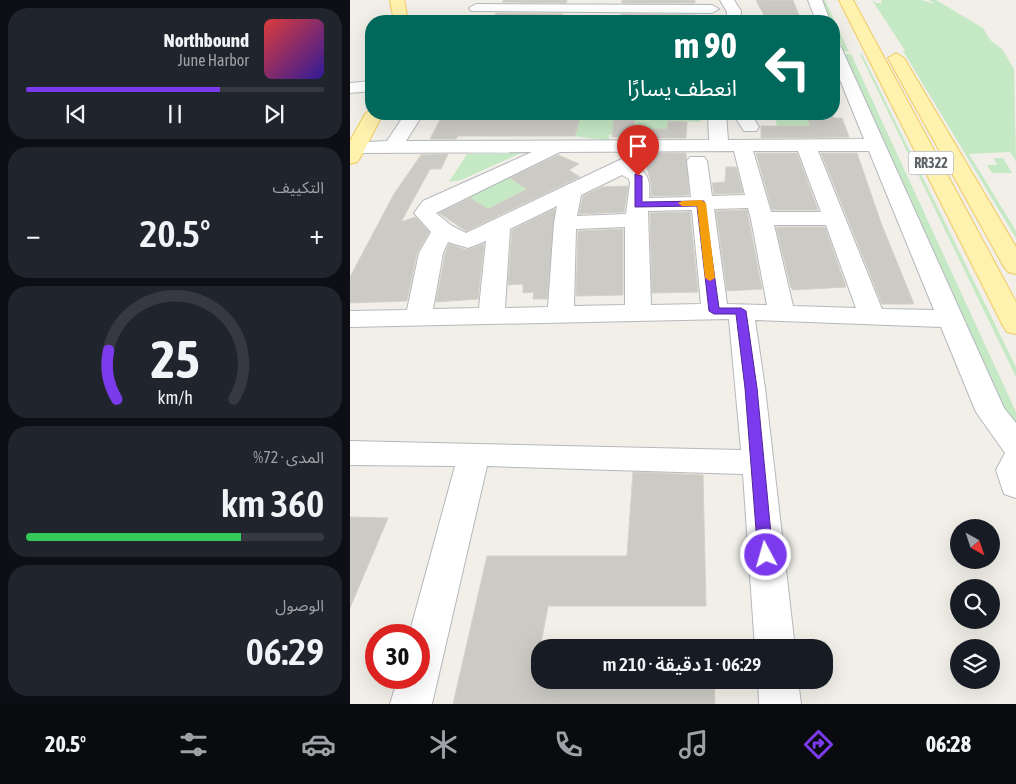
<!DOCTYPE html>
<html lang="ar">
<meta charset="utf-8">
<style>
body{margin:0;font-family:"Asap Condensed","Noto Sans Arabic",sans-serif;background:#20242c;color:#f1f3f6;direction:rtl;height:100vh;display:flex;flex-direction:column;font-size:19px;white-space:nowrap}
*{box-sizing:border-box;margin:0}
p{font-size:16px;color:#9ea1a6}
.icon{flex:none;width:28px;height:28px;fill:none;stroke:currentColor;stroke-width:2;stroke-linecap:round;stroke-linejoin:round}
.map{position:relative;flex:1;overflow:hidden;direction:ltr}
.details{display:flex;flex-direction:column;gap:8px;padding:8px;background:#0d0f14;width:350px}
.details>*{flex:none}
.banner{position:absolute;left:15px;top:15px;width:475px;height:105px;border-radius:20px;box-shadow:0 5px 20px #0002;direction:rtl;background:#00695c;color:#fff;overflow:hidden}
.needle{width:32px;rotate:140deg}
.buttons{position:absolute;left:600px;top:519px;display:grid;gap:10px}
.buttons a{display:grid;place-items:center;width:50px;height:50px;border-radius:50%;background:#171b24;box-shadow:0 5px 20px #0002;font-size:25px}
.speed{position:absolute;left:15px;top:624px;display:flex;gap:10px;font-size:25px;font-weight:700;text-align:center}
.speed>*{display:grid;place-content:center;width:65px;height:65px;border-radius:50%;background:#171b24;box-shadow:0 5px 20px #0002;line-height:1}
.speed .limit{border:8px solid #d22;background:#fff;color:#111}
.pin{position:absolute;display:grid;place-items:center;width:42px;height:42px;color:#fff;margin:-51px -21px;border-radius:50% 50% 50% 0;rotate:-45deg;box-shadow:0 0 5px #0007}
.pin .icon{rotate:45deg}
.me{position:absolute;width:55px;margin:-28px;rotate:354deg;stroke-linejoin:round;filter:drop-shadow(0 0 4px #0008)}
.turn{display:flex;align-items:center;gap:18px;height:105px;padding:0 20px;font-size:22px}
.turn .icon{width:65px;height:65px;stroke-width:2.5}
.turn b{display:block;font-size:35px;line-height:42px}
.big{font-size:38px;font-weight:600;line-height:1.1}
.details .card{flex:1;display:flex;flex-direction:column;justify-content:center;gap:8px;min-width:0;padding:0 18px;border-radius:20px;background:#20242c}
.details .dial{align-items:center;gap:0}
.dial svg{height:130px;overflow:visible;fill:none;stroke:#363941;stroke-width:7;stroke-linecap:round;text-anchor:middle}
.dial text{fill:#f1f3f6;stroke:none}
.song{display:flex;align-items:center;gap:15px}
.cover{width:60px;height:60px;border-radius:8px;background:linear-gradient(135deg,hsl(0 70% 55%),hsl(250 70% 35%))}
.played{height:5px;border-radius:2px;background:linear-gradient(90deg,#7c3aed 65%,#363941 65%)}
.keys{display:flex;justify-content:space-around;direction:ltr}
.heat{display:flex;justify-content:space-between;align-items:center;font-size:28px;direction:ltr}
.charge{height:8px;border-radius:4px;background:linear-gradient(90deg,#34c759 72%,#363941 0)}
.trip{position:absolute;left:181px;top:639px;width:302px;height:50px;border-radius:20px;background:#171b24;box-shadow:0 5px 20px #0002;font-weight:600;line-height:50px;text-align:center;direction:rtl}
.tabs{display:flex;height:80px;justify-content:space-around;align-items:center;background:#090b0e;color:#9ea1a6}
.tabs .icon{width:35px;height:35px}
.tabs .current{color:#7c3aed}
.tabs b{font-size:22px;color:#f1f3f6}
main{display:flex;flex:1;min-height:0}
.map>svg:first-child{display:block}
</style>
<main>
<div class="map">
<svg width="666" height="704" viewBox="0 0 666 704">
<rect width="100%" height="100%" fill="#f1efe8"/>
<!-- green -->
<path fill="#c5e8c5" d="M470,0H475L499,52L493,51L484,30V21H480Z
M522,0L526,3H532L531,0H571L585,4L579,0H586L633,28L640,40L652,49L664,69L666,161L660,152L619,154L666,231V238L553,51H555L554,49Z
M494,54H501L666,412V429L661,423Z
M510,54H512L666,367V377Z
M231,114H264L263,134L259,135V141L225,136Z
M285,114H352L350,122L319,121L317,129H284Z
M424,114H457L460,126H427Z
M171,153L111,180L99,182L117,154Z
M644,158H653L662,173H642L637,165H647Z
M157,176L177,189L138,209L114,195Z"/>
<!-- building -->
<path fill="#cccac5" stroke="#d6d1c6" d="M154,0H217L216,3L152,2Z
M272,0H345V3H272Z
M406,0H443L451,21H417Z
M146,13L213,14L210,21H142Z
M271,14L346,15V21H271Z
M93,114H231L225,136H108L106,139H80Z
M264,114H285L283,137H262Z
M456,114H482L484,118H492L499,137L411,138V126H460Z
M318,121L337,122L336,138H290L288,129H317Z
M293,153H336L339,195L301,196V183Z
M406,153H447L468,210H422Z
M471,153H507L531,223L564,304H532Z
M98,154L91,169H80L51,222L65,217L79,232L67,253L57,301L0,303V277L44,194L71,155Z
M208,155L229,164L219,170L230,177L116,231L89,213L120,198L138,209L177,189L160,178Z
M376,167H386L393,193L364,194L362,183L375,182Z
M278,186L274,212L229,214L233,196L252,187Z
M205,209L197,299H183L184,292L173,293V284L158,285L162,230Z
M397,210L412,289L377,291L366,211Z
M340,212L348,292L302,293L300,213Z
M426,227H475L496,287L443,290L441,288Z
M273,229V295L226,296L228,231Z
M99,244L117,250L134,244L128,299L86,302L95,254Z
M283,472L353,475L356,606H198L190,648V680H364L365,704H103L137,556H277Z
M0,517L38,518L0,608Z"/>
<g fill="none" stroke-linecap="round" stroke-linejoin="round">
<!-- minor casing -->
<g stroke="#b5b8bc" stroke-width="2">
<path id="minor" d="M370,0H384L391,11L390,21H376L377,12Z
M458,0H472L480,21H466Z
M126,4L362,5L369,9L362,13L121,11L119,8Z
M484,43L491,47L654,408L666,423V498L654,494L646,470L655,453L626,412L591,327L405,320L415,388L445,648H405L393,474L137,466L82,704H40L48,678H69V635H59L105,466L0,465V441L391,450L379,319L0,327V311L57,310L69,253L81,232L64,213L73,201L182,152L7,153L0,151V143L37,141L55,114H73L56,141L359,140L358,114H376L378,140L514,139L484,65ZM384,151L395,195L362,196L357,161L354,157H340L337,161L341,197L299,198C300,182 300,174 285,166L288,162L285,158L278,156L116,233L102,226L86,213L210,152ZM403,151H448L471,212H421ZM468,151H519L584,310L532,309ZM272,175L279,179L280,183L276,214L227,216L231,195ZM207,206L204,223L198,307L155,308L160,229ZM398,208L401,219L417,305L377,304L364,209ZM342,210L351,304L301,305L298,211ZM424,225H476L506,308L443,306ZM275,227V305L224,306L226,229ZM136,241L129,308L83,309L93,253L98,242L118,248Z
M21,81V91L0,93V83Z
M383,114H401L409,127L406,131H394Z
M408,680H448L451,704H409Z"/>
</g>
<!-- major casing -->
<g stroke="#f2c960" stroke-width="2">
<path id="major" d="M40,0H54L58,21H44Z
M489,0H503L666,302V334L657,332L653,326Z
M546,53L554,58L666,247V274L658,272L654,267L538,58Z
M21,109V114H33L10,158L7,162L0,164V141L15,114Z"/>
</g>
<!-- minor -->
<use href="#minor" fill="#fff" fill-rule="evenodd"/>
<!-- major -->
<use href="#major" fill="#fff2af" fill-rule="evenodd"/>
</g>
<!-- route -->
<path fill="#7c3aed" stroke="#51269a" d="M285,174L292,176V202L354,201L369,308H391L396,311L407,388L423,555L421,559L416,561L410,559L408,555L395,388L386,314H364L359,311L347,206L285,207Z"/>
<!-- slow -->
<path fill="#f59e0b" d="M351,200L356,203L365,278L360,281L355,278L347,206H332L328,203L332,201Z"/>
<g text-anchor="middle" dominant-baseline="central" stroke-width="5" stroke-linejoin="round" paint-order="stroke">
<!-- shield labels -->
<rect fill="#fff" stroke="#8f9295" stroke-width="1" x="558.5" y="151.5" width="45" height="23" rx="4"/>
<g font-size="14" font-weight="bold" fill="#5f6368">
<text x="581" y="163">RR322</text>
</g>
</g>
</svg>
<div class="buttons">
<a><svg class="needle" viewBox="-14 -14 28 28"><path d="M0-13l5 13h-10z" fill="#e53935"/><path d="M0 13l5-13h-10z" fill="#9ea1a6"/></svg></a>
<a><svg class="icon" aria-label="search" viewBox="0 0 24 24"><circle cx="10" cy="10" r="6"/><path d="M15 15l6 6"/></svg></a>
<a><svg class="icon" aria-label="layers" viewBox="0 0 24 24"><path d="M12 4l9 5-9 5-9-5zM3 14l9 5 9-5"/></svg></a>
</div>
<div class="speed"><div class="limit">30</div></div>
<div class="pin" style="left:288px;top:176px;background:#d93025"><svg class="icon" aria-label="arrive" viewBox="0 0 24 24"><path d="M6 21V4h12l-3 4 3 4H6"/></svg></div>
<svg class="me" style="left:416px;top:555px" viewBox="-20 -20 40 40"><circle r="17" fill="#7c3aed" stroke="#fff" stroke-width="3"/><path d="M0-11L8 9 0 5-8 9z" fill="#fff"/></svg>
<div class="trip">06:29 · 1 دقيقة · 210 m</div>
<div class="banner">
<div class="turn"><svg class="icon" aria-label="left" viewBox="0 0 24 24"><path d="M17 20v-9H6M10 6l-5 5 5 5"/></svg><div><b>90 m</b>انعطف يسارًا</div></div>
</div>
</div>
<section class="details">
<div class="card">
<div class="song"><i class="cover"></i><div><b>Northbound</b><p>June Harbor</p></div></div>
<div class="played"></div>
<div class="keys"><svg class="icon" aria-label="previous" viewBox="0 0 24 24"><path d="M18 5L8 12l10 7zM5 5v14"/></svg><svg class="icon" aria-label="pause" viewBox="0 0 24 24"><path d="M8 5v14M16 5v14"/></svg><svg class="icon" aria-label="next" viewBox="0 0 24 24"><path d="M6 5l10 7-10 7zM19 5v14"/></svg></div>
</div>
<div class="card"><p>التكييف</p>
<div class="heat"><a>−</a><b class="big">20.5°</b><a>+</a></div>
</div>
<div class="card dial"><svg viewBox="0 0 100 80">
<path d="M14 69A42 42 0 1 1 86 69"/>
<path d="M14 69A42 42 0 0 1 9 39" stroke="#7c3aed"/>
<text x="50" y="56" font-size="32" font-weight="700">25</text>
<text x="50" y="72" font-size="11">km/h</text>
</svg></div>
<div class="card"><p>المدى · 72%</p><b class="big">360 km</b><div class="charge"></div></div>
<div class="card"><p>الوصول</p><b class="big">06:29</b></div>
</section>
</main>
<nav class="tabs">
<b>06:28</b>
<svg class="icon current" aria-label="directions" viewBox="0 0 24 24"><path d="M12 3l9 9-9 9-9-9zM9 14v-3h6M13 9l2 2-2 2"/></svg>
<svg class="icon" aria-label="music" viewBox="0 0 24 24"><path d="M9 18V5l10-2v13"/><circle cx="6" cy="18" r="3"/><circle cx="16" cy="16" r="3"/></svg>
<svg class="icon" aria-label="phone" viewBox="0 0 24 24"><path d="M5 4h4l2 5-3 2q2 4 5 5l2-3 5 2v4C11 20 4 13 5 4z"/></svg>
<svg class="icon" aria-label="climate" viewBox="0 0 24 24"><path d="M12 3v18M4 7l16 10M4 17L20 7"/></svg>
<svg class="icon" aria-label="car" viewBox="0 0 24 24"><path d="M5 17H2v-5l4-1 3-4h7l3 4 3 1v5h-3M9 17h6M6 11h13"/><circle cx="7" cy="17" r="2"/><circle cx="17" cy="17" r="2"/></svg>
<svg class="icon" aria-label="filters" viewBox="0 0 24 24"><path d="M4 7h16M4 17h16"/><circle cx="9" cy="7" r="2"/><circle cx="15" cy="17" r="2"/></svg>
<b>20.5°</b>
</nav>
